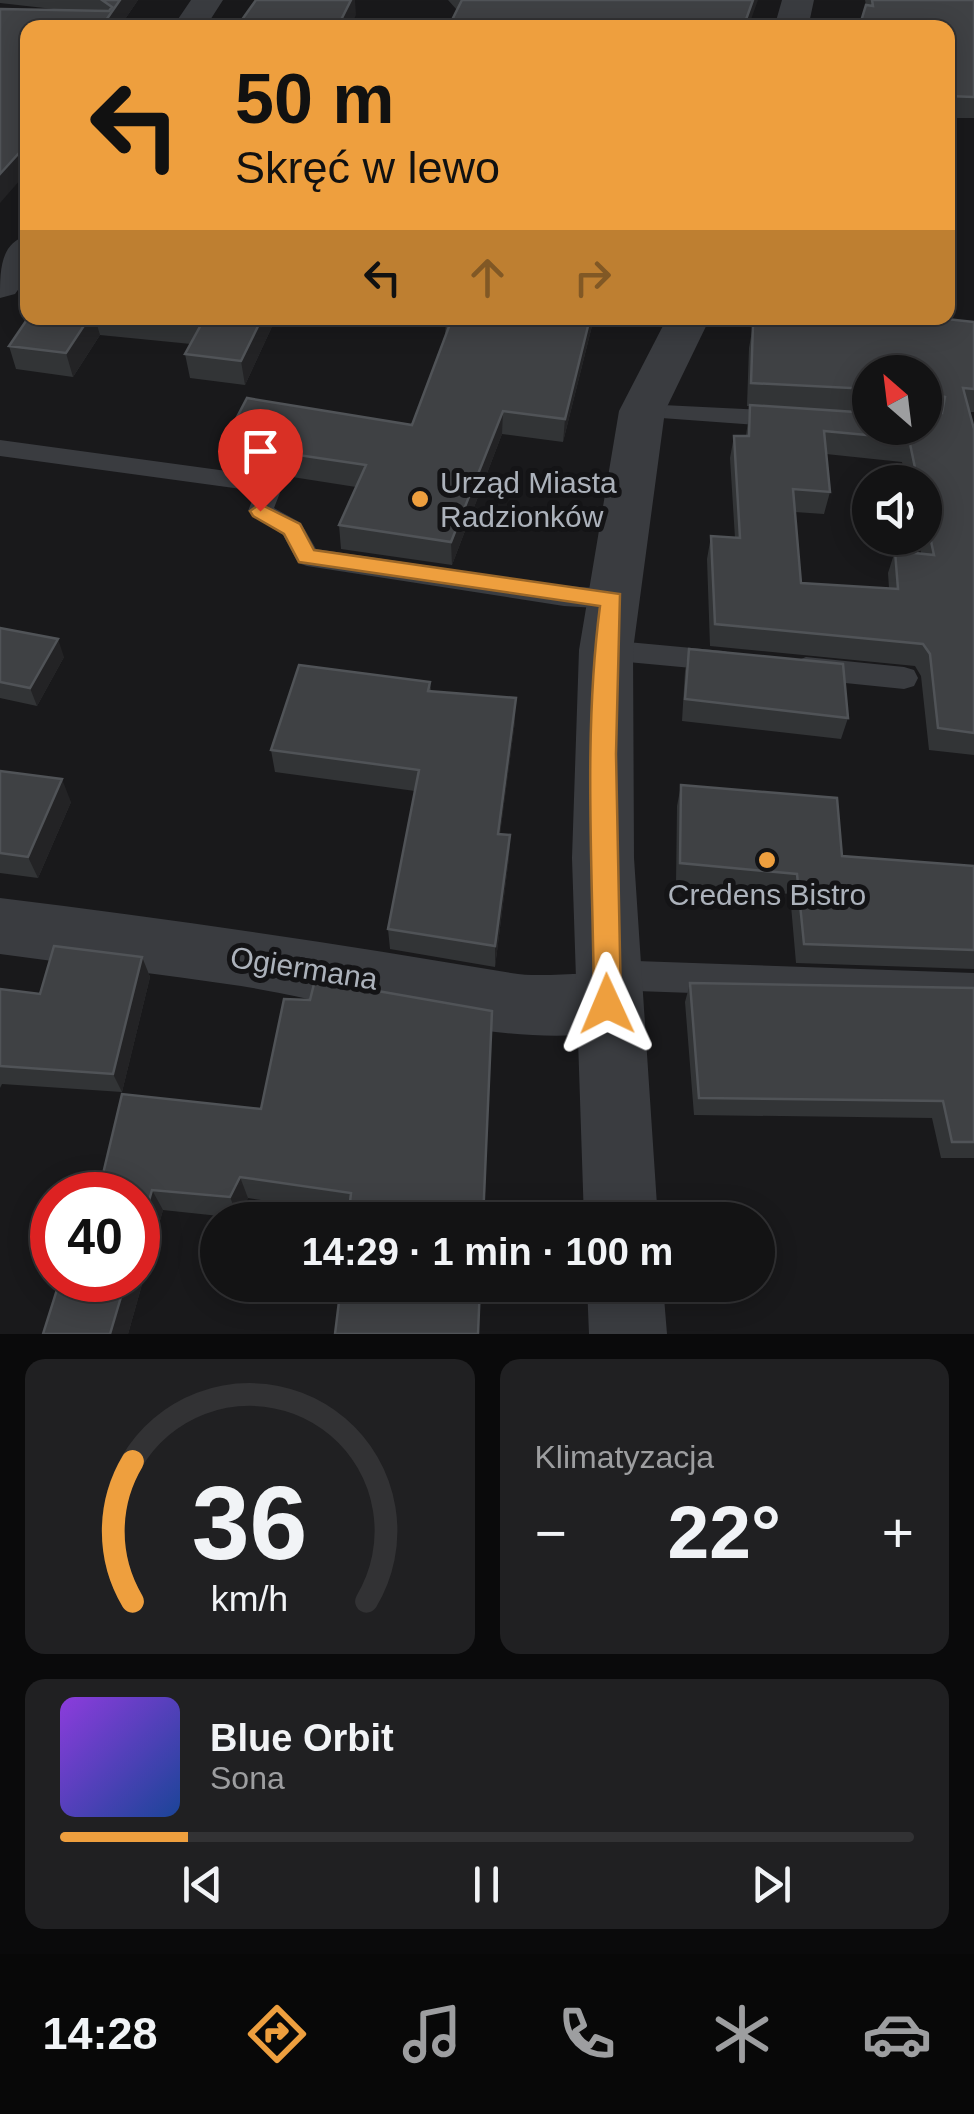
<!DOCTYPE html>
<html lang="pl">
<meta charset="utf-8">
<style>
body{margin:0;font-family:Arial,sans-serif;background:#202022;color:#f1f3f6;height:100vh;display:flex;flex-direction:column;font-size:38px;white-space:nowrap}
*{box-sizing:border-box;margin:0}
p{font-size:32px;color:#9d9ea0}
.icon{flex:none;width:55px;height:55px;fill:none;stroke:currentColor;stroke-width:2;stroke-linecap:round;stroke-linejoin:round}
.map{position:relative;height:1334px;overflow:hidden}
.details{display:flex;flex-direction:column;gap:25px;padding:25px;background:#0a0a0b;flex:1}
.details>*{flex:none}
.hud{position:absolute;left:20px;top:20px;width:935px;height:305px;border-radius:20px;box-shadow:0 5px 25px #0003,0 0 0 2px #323234;background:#ee9f3e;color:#111;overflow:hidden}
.needle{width:65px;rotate:332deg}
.tools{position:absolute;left:852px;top:355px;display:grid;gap:20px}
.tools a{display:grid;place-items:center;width:90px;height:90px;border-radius:50%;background:#131314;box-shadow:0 5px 25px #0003,0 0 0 2px #323234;font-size:50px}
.speed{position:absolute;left:30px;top:1172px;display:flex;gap:20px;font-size:50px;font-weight:700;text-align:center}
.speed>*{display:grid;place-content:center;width:130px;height:130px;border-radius:50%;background:#131314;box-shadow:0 5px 25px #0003,0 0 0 2px #323234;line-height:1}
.speed .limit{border:15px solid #d22;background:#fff;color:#111}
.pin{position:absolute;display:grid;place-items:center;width:85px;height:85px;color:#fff;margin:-102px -42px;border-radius:50% 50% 50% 0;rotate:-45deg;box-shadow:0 0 10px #0007}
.pin .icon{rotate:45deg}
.me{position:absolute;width:110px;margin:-55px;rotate:359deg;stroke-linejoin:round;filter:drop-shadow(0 0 8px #0008)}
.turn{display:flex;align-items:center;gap:35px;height:210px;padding:0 50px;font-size:45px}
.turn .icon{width:130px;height:130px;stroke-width:2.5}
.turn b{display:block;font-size:70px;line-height:85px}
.lanes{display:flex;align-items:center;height:95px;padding:0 50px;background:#0003;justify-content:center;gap:50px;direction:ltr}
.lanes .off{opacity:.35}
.big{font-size:75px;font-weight:700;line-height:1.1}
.details .widget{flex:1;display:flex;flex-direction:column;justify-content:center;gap:15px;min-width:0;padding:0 35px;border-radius:20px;background:#202022}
.details .dial{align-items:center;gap:0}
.dial svg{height:260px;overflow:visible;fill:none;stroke:#323234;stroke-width:7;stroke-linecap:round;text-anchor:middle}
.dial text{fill:#f1f3f6;stroke:none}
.song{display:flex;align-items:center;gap:30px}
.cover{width:120px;height:120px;border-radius:15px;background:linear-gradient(135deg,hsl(270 70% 55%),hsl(220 70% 35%))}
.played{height:10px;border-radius:5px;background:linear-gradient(90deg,#ee9f3e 15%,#323234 15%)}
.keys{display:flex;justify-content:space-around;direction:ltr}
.heat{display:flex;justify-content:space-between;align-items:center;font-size:55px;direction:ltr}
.details .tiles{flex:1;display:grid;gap:25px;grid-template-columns:1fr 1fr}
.widget:last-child{grid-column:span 2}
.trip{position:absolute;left:200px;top:1202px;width:575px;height:100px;border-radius:50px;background:#131314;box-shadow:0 5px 25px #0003,0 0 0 2px #323234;font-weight:700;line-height:100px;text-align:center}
.dock{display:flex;height:160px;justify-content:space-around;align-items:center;background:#080808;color:#9d9ea0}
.dock .icon{width:70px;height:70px}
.dock .on{color:#ee9f3e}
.dock b{font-size:45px;color:#f1f3f6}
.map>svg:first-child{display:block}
</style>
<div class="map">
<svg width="974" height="1334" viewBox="0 0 974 1334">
<rect width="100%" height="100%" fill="#19191b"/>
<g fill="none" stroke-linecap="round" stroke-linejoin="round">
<!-- path-far1 -->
<path stroke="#404347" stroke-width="5" stroke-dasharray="4 6" stroke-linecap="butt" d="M473,510L567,524"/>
<!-- path -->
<path stroke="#404347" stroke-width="6" stroke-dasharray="5 8" stroke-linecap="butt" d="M557,523L567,524"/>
<!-- service -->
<path fill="#3a3c40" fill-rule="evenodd" d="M642,404L785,411L797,419L785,427L634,416V406Z
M0,440L271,477L283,485L274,508L301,523L316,549L564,586L612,589L625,599L612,609L564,606L307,566L298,563L283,535L248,511L256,491L0,456Z
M606,640L724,651L734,654L738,661L734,668L724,671L606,660L592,650Z
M806,657L904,667L914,670L918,678L914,686L904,689L806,679L796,675L792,668L796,661Z
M608,960L974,973V1003L608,990L596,986L592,975L596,964Z"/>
<!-- minor -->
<path fill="#3a3c40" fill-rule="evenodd" d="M0,898C171,919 341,944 511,973C552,980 591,966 630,981L640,1003L630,1025C540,1059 341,1002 241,986C161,974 80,965 0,954Z"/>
<!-- tertiary -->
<path fill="#3a3c40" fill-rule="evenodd" d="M191,0H223L205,28H172Z
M782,0H814L808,28H774Z
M28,235V276L15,294L0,298C0,270 0,243 28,235Z
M667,318H710L665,411L633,650L634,858L658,1220H584L572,858L579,650L619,411Z
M587,1285H663L667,1334H589Z"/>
</g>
<!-- wall -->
<path fill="#323436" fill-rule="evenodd" d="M0,0H138L119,28L62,10L0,3Z
M448,0H758L457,10Z
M865,0H974V118H948V28L866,5Z
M28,318H276L245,385L190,378L185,354L191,344L100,335L73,377L16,369L9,346Z
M434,318H594L563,442L502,434L452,565L341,549L339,525L356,487L228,467L223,444L412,425L445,338L446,319Z
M937,319L974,322V412H969L974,429V755L929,750L921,676L915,666L710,646L707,559L711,536L735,538L730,458L734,436H746L750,406H747L749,348L753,325ZM870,372H925V428L870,412ZM826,454L902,462L906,482H925V538H918L921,553L895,551L888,573L889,588L801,583L795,512L824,514L830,492Z
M0,628L64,657L37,706L0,698Z
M689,649L848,718L841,739L682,721L685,671Z
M430,682L431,691L515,721L500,834L510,835L509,857L495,967L390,949L388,929L415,791L275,772L271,750Z
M0,771L71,802L38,878L0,873Z
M681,785L842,856L974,866V969L796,963L790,894L676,884L677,806Z
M142,957L150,977L122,1092L2,1084L0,1088V989L40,994Z
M690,983L974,988V1158H941L932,1118L694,1115L685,1002Z
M492,1011V1035L349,1213L248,1198L238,1218L163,1210L128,1334H43L138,1195L261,1109Z"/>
<!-- shaded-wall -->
<path fill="#232325" d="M120,0H138L119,28H102Z
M351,0H355L356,15L350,28H337Z
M753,0H758L748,28H743Z
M28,143V171L0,203V174Z
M89,318H95L100,335L73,377L66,353Z
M262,318H276L245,385L241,361Z
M590,318H594L563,442L565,419Z
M503,411L502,434L452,565L451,542Z
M58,639L64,657L37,706L30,688Z
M516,698L515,721L497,856L498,834Z
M62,779L71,802L38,878L28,857Z
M510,835L509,857L495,967V946Z
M142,957L150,977L122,1092L113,1074Z
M492,1011L484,1220H483Z
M240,1177L248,1198L238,1218L230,1197Z
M152,1190L163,1210L128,1334H110L126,1280H138V1240Z"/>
<!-- building -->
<path fill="#3f4144" stroke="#505357" stroke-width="2.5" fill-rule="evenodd" d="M102,0H120L102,26L112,28H28V143L0,174V9L109,11L112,7Z
M256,0H351L337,28H236Z
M462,0H753L743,28H448Z
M872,0H974V97L948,96V28H859L866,5L873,6Z
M28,318H89L66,353L9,346Z
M160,318H262L241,361L185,354L203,321Z
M446,318H590L565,419L503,411L451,542L339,525L366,465L223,444L247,398L412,425L450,324L444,323Z
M756,318H937L974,322V389L963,388L974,429V733L938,728L930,654L923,644L715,624L711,536L740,538L734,436H749L750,405L870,413V428H925V413H942L945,397L930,393L928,402H925V372H870V389L751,383L753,325ZM824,431L909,439L918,482H925V513L934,555L895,551L898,589L801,583L793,489L830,492Z
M0,628L58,639L30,688L0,682Z
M689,649L843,664L848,718L685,699Z
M299,665L430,682L428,691L516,698L498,834L510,835L495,946L388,929L419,770L271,750Z
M0,771L62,779L28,857L0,853Z
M681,785L837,798L842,856L974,866V950L804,944L797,874L680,863Z
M54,946L142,957L113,1074L0,1066V989L40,994Z
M315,980L492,1011L483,1220H348L351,1193L240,1177L230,1197L152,1190L138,1240V1195H98L122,1094L261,1109L284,999L310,1000Z
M690,983L974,988V1142H952L943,1101L699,1098Z
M60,1280H126L110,1334H43Z
M341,1285H480L478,1334H335Z"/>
<!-- route -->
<path fill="#ee9f3e" stroke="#9b6728" stroke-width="2.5" d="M260,504L300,524L314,550L620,594L616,754L621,1004L617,1012L607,1016L598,1012L594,1004C593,872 583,736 600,606L299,562L284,534L253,516L250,511Z"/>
<!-- markers -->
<g fill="#ee9f3e" stroke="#141416" stroke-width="4">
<circle cx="420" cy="499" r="10"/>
<circle cx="767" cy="860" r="10"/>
</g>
<g text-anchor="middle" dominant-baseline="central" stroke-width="10" stroke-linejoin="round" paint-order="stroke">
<!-- poi labels -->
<g font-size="30" fill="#acb2bb" stroke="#141416" text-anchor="start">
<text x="440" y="482">Urząd Miasta<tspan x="440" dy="34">Radzionków</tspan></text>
<text x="767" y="894" text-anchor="middle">Credens Bistro</text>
</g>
<!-- street labels -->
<g font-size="30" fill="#acb2bb" stroke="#141416">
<text transform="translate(304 968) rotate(9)">Ogiermana</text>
</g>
</g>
</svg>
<div class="tools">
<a><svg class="needle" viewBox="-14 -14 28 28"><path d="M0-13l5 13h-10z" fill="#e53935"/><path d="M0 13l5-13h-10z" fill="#9d9ea0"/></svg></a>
<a><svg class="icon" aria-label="sound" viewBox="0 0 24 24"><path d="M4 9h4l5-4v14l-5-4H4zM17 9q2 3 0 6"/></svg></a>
</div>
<div class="speed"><div class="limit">40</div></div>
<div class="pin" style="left:260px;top:511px;background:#d93025"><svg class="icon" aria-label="arrive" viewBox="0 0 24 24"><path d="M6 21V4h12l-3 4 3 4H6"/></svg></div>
<svg class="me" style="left:607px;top:1004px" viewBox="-20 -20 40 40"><path d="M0-17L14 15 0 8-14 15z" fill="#ee9f3e" stroke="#fff" stroke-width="4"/></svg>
<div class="trip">14:29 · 1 min · 100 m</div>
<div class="hud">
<div class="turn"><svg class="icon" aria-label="left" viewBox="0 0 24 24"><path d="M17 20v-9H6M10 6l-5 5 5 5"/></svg><div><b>50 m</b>Skręć w lewo</div></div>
<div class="lanes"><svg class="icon" aria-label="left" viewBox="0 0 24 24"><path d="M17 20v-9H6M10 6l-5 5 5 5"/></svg><svg class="icon off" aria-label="ahead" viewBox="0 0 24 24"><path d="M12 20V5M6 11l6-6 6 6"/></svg><svg class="icon off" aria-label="right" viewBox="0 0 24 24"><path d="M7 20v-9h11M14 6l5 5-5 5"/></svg></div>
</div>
</div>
<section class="details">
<div class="tiles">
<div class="widget dial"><svg viewBox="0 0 100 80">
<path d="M14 69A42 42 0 1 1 86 69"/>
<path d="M14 69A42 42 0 0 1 14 26" stroke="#ee9f3e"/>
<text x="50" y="56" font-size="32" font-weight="700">36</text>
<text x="50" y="72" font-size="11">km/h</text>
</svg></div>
<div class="widget"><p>Klimatyzacja</p>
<div class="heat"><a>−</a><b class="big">22°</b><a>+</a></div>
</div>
<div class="widget">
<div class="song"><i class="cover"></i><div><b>Blue Orbit</b><p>Sona</p></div></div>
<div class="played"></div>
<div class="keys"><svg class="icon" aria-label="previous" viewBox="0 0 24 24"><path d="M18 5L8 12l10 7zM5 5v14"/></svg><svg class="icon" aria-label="pause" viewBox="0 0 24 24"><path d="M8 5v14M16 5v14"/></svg><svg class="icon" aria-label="next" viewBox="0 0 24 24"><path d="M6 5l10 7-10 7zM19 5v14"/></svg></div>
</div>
</div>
</section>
<nav class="dock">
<b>14:28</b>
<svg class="icon on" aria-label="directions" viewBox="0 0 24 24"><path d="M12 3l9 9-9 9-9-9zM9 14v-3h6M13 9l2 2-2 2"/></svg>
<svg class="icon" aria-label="music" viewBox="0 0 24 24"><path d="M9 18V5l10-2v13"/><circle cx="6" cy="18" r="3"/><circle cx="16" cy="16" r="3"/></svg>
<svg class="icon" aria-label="phone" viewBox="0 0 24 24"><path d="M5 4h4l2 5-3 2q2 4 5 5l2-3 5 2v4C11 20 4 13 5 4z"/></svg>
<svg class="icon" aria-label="climate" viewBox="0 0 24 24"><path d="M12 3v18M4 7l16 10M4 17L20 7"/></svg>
<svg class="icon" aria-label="car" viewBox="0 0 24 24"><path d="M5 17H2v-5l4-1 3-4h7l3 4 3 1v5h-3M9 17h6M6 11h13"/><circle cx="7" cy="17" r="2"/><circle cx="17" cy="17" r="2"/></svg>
</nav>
